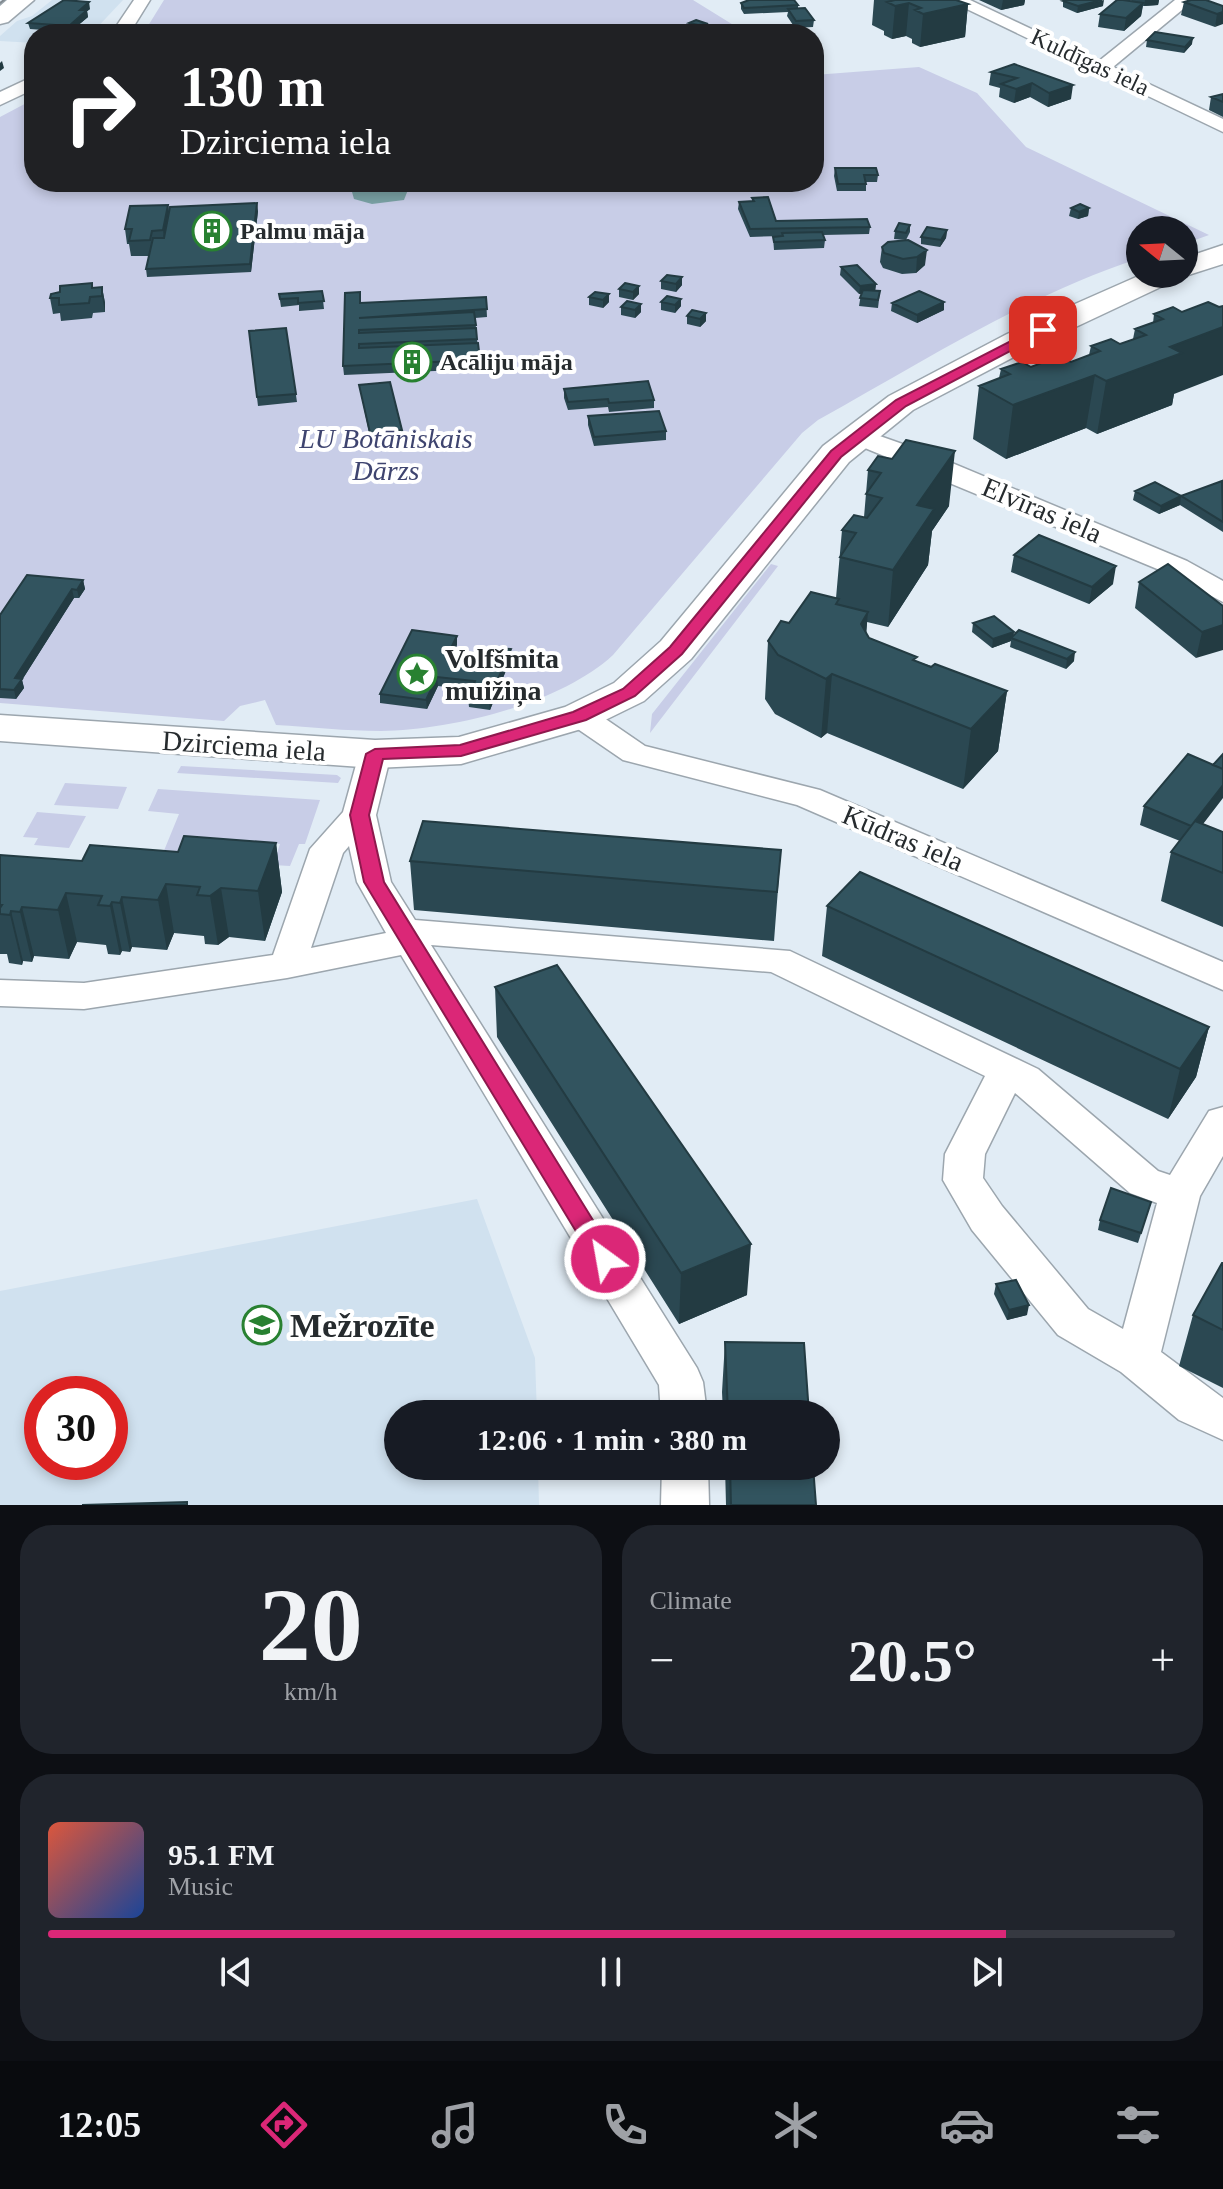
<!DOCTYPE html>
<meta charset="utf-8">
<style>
body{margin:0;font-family:"Times New Roman",serif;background:#20242c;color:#f1f3f6;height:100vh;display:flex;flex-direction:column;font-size:30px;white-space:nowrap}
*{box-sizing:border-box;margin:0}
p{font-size:26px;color:#9ea1a6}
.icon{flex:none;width:44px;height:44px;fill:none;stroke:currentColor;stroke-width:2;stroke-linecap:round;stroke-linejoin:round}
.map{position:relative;height:1505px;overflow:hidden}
.side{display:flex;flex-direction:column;gap:20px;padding:20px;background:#0d0f14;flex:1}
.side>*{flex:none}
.top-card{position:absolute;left:24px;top:24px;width:800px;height:168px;border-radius:32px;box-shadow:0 4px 12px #0003;background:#202124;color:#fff;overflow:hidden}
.needle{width:52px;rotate:288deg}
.controls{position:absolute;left:1126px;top:216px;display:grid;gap:16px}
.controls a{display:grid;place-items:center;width:72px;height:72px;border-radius:50%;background:#171b24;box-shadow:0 4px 12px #0003;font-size:40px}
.speed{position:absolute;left:24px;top:1376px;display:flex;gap:16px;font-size:40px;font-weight:700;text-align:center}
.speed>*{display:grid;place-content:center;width:104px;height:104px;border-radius:50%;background:#171b24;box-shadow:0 4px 12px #0003;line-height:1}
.speed .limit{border:12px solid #d22;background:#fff;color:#111}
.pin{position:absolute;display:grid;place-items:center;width:68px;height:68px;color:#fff;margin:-34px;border-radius:16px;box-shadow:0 4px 12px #0006}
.me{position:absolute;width:88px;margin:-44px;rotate:328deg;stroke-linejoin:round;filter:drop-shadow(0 0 6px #0008)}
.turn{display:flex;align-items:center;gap:28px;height:168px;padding:0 24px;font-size:36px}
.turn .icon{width:104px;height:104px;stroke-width:2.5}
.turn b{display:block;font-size:56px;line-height:68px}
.big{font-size:60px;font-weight:700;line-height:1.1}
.side .tile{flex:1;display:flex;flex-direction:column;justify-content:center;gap:12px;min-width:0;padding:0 28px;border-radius:32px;background:#20242c}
.side .dial{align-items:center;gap:0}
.dial b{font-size:104px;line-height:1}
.song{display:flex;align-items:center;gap:24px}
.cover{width:96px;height:96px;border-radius:12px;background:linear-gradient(135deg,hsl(10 70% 55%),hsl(220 70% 35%))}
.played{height:8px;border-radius:4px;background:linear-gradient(90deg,#db2777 85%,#363941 85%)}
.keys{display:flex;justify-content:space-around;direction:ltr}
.heat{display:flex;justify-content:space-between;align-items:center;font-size:44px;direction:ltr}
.side .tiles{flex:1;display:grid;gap:20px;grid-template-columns:1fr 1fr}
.tile:last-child{grid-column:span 2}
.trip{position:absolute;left:384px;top:1400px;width:456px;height:80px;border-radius:40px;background:#171b24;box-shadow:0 4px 12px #0003;font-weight:700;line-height:80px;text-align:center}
.tab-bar{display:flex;height:128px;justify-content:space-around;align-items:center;background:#090b0e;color:#9ea1a6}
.tab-bar .icon{width:56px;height:56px}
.tab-bar .current{color:#db2777}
.tab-bar b{font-size:36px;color:#f1f3f6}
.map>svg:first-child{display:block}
</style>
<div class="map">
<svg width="1223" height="1505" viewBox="0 0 1223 1505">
<rect width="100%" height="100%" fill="#e1ecf5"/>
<!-- built -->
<path fill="#d0e1ef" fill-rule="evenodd" d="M52,0H123L91,34H34V43L0,41V36L17,21L32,16Z
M477,1199L535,1358L537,1414H398V1466H538L539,1505H0V1291ZM42,1394H110V1462H42Z"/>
<!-- green -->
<path fill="#c8cde7" d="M164,0H693L748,34H143Z
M919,67L977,93L1026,147L1209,235L1184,244V230H1140V258C1027,295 922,362 818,420L802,433L613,655C560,704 452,730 381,731C346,731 311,727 276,725L265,700L240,706L224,721L0,703V117L34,99V182H814V75Z
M771,564L778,566L650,733L652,714Z
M181,766L337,775L341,778L338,783L177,773Z
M65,783L127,787L118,809L54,805Z
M158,789L320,800L305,844H299L290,866L273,865L280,844L271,843L198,861L161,858L179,814L148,811Z
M37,812L85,816H86L69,848L34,845L38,838L23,837Z"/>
<!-- water -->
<path fill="#7aa2a5" d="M358,182H411L404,200L372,204L354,199L352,192Z"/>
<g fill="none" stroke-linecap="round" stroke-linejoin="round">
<!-- street casing -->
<g stroke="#9ca6ae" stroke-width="3">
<path id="street" d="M134,0H150L129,34H111Z
M948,0H970L1099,61L1175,0H1194L1113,67L1223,119V132Z
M34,76V89L0,105V92Z
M857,428L928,453L1187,561L1223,581V602L1167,573L848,441L844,436L848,431Z
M580,707L591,709L645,746L820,790L1223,962V990L797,805L623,760L569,723L564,716L569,709Z
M375,744L386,747L391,754L376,815L391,882L415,920L790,951L1038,1069L1158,1171L1170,1175L1209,1111L1223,1107V1156L1200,1196L1161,1352L1223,1398V1440L1179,1420L1121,1372L1058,1335L972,1230L943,1180L945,1154L985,1076L771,972L431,945L697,1368L703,1382L707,1414H661L659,1385L401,955L287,978L84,1009L0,1006V980L84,983L273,955L310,849L343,812L359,754L364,747ZM349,846L357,882L386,933L311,948L343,853ZM1015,1093L1130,1193L1157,1203L1123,1329L1088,1309L1002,1206L983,1178L985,1154Z
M662,1466H708L709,1505H661Z"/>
</g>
<!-- secondary casing -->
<g stroke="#9ca6ae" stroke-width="3">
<path id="secondary" d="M7,0H34L8,22L0,24V6Z
M1223,245V264L1182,277L1031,348L913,410L849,462L691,659L644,701L595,725L461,764L375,768L0,741V715L375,740L459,737L565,707L614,683L661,641L823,446L889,396L1007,334L1143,274H1184V258Z"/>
</g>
<!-- street -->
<use href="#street" fill="#fff" fill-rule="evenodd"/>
<!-- secondary -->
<use href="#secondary" fill="#fff" fill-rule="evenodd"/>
<!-- tram -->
<path stroke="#81898f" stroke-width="2" d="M0,3L4,0"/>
</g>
<!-- wall -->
<path fill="#2b4852" d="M874,0H956L968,4L965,37L920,47L912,43V39L906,36L892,39L884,35V31L872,25Z
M979,0H1025L1024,5L1001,10Z
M1128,0H1159L1158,5L1143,6L1141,16L1124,31L1098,27L1100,14L1132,1Z
M1063,1L1103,6L1077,13L1063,7Z
M1184,2L1223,6L1215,27L1181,15Z
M741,3L798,5V9L814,20L813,27L795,28L787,16L788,12L744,14L741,9Z
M90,9L87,11L88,17L70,32L30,29L28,23Z
M689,23L708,24L707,30L697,32L689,30Z
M1147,40L1192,44L1184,53L1146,47Z
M1014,64L1071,99L1048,107L1030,97L1014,103L999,97L1000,88L989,85L991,72Z
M1223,94V117L1209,110L1211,97Z
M835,168L878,175L877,182H866V191H837L834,176Z
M752,198L776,221L870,227L869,234L823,235L825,240L824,248L774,250L773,237L781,236L750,237L738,209L739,202L752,201Z
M168,205L169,212L258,211L251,272L147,277L146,269L149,256H131L129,244H127L125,229Z
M1071,208H1089L1088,216L1078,219L1069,216Z
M910,225V232L906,240L925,265L916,273L902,274L883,268L880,262L882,247L906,240L894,239L895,231Z
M947,230L946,238L940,247L921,244V237Z
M841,267L876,284L875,291H880L878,308L859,306L861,294H859L840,275Z
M661,281L682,285L676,292L661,289Z
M639,286V294L633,300L619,297V289Z
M102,287L105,303V312L93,313L92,318L61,321L60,313L53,314L50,298L60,292Z
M322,291L324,309L299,311V305L281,307L279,294Z
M595,292L609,302L603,308L589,305V297Z
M486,297L487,317L475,318L480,369L344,375L343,366L360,303Z
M681,299V306L675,313L661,310V302Z
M944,302V310L917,323L891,311L892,303Z
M641,304V312L635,318L621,315V307Z
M1173,307L1174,394L1172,405L1097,434L1086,428L1006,459L973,439L979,386L999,378L1001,369L1071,362L1089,355L1091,346L1120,344L1133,339L1135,329L1153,323L1154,314Z
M706,313V321L700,327L687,324V316Z
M286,328L297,402L258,406L249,331Z
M359,385L402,430L403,438L371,442Z
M564,389L654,400V408L609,412L608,407L568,410L564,398Z
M588,416L666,431V440L594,446L588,425Z
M878,456L949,506L932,531L928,565L888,627L867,622L866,634L869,638L916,661L1007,691L998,751L963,789L827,733L821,738L775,714L765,699L768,641L789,623L836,598L842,530L864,517L868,470Z
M1223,482V532L1180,505L1159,514L1133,500L1135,491L1181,496Z
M1014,555L1113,584L1089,604L1011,572Z
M83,580L85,589L79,598H74L22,680L24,688L16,699L0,698V615Z
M1139,582L1223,606L1196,658L1135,608Z
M973,623L1014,632L1013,636L1074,661L1066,669L1010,647L1011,641L992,648L972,632Z
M457,645L451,659L487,654L511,649V658L490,710L469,707L468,698L471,690L438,686L427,709L380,703V694Z
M1144,806L1203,824L1223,832V927L1161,901L1171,852L1180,841L1140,825Z
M276,843L282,892L265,941L229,937L218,945L205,944L204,936L174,933L167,950L132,947L130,952L122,951L120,955L108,954L106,945L77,942L69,959L34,956L32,962L23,961L22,965L9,963L7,954H0V855L82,861Z
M781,850L774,941L414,910L410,861Z
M827,906L1209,1027L1196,1077L1168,1119L822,956Z
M495,987L747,1295L679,1324L497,1037Z
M1151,1202L1138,1243L1098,1230L1100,1220Z
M1223,1263V1388L1179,1366L1193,1315Z
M996,1284L1027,1315L1007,1320L994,1294Z
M725,1342L809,1414H723L722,1392Z
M725,1466H813L816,1505H726Z"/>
<!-- shaded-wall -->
<path fill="#233b42" d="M1003,0H1025L1024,5L1001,10Z
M1104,0L1103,6L1077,13L1078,6Z
M1145,0H1159L1158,5L1144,6Z
M89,2L90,9L87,11L88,17L70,32L69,26L80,10Z
M909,3L906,36L892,39L895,6Z
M1143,3L1141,16L1124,31L1126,18Z
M968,4L965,37L920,47L923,14Z
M1223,12V24L1215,27L1217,14Z
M708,24L707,30L697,32L698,25Z
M1193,38L1192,44L1184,53L1185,47Z
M2,61L4,68L0,71V63Z
M1032,83L1030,97L1014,103L1016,89Z
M1073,85L1071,99L1048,107L1049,93Z
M257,203L258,211L251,272L250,264Z
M168,205L170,220L165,245L163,230Z
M1089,208L1088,216L1078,219L1079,212Z
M947,230L946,238L940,247L941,240Z
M927,250L925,265L916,273L917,257Z
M682,277V285L676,292V284Z
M876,284L875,292L859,294L860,286Z
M639,286V294L633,300V292Z
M102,287L105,303V312L102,296Z
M609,294V302L603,308V300Z
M681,299V306L675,313V305Z
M944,302V310L917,323V315Z
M641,304V312L635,318V310Z
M706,313V321L700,327V319Z
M1223,327V375L1174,394L1172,405L1097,434L1106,381L1170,347Z
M1095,375L1086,428L1006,459L1013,405Z
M402,430L403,438L371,442L370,433Z
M955,451L949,506L932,531L928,565L888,627L893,570L917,505Z
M1181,496L1180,505L1159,514L1161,506Z
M1116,566L1113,584L1089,604L1092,587Z
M83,580L85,589L79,598L77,590Z
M72,589L74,598L22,680L24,688L16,699L14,690L15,678Z
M868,612L863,670L861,624Z
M1223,625V650L1196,658L1202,632Z
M1014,632L1013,639L1011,638V641L992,648L993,639Z
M457,636V645L447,668L446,658Z
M511,649V658L490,710L489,700Z
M1075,652L1074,661L1066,669L1067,659Z
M832,674L827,733L821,738L826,679Z
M437,677L438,686L427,709L426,700Z
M1007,691L998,751L963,789L971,729Z
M1223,785V798L1187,845L1191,826Z
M276,843L282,892L265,941L258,891Z
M166,884L174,933L167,950L158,900Z
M221,888L229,937L218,945L210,896Z
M66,893L77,942L69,959L58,910Z
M122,897L132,947L130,952L120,903Z
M112,902L122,951L120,955L110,906Z
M22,907L34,956L32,962L20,912Z
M11,911L23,961L22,965L10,915Z
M1209,1027L1196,1077L1168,1119L1180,1069Z
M751,1244L747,1295L679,1324L681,1273Z
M1029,1305L1027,1315L1007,1320L1009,1310Z"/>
<!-- building -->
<path fill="#32545f" stroke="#233b42" stroke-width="2" d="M64,0L89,2L80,10H87L69,26L28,23Z
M749,0H794L798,5L744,8L741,3Z
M895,0H956L968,4L923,14L915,10L921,8L909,3L895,6L887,2Z
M1067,0H1102L1078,6L1063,1Z
M1117,0H1123L1143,3L1126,18L1100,14Z
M1191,0H1206L1223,6V12L1217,14L1184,2Z
M805,8L814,20L796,21L788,9Z
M696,20L708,24L698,25L689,23Z
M1155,32L1193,38L1185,47L1147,40Z
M1014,64L1073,85L1049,93L1032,83L1016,89L1001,84L1017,78L991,72Z
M1223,94V102L1211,97Z
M835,168H876L878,175H864L866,184H838Z
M768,197L776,221L867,219L870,227L750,229L739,202L754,201L752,198Z
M257,203L250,264L146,269L153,238H164L170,207Z
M1080,204L1089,208L1079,212L1071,208Z
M168,205L163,230L152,231L150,240L129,241L132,229H125L130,206Z
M899,223L910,225L906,233L895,231Z
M927,227L947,230L941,240L921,237Z
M822,232L825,240L774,242L773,237L783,236L782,233Z
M908,240L927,250L917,257L903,259L884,253L882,247L888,242Z
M857,265L876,284L860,286L841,267Z
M667,275L682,277L676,284L661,281Z
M92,283V288L102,287V296L90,297L89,303L59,305V298H50L51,294L60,292V286Z
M625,283L639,286L633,292L619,289Z
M863,290L880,291L878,300L860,298Z
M322,291L324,301L298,303V298L280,299L279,294Z
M919,291L944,302L917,315L892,303Z
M360,292V303L486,297L487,309L359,318L474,312L476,325L359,330V333L476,328L477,339L359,344V348L478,343L480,360L343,366L345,293Z
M595,292L609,294L603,300L589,297Z
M667,296L681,299L675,305L661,302Z
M627,301L641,304L635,310L621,307Z
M1208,302L1219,307L1223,306V327L1170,347L1182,353L1106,381L1095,375L1013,405L979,386L1010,374L1001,369L1022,362L1031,367L1060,356L1071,362L1100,351L1091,346L1111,339L1120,344L1146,335L1135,329L1163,319L1154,314L1173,307L1182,312Z
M692,310L706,313L700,319L687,316Z
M286,328L296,394L257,397L249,331Z
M648,381L654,400L609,403L608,399L568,402L564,389Z
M390,382L402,430L370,433L359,385Z
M659,411L666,431L594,437L588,416Z
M906,440L955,451L917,505L934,509L893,570L840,557L856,533L842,530L854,515L867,518L882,498L866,494L881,473L868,470L878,456L892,459Z
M1222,481L1223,522L1181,496L1161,506L1135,491L1155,482L1181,496Z
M1039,535L1116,566L1092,587L1014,555Z
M1168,564L1223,606V625L1202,632L1139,582Z
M27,575L83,580L77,590L72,589L15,678L22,679L14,690L0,689V615Z
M811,592L839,599L836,604L868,612L861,624L869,638L917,657L913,660L931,667L935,664L1007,691L971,729L832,674L826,679L778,655L768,641L781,621L789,623Z
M994,616L1014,632L993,639L973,623Z
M412,630L457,636L446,658L452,659L456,651L487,654L490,647L511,649L489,700L468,698L475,681L437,677L426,700L380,694Z
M1019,630L1075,652L1067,659L1011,638Z
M1188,754L1223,769V785L1191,826L1144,806Z
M1223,754V769L1213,765Z
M423,821L781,850L777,892L410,861Z
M1195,821L1223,832V873L1171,852Z
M184,836L276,843L258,891L221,888L210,896L197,895L200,887L166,884L158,900L122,897L120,903L112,902L110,906L98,905L102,896L66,893L58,910L22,907L20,912L11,911L10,915L0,914V908L2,905H0V855L82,861L90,845L178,852Z
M860,872L1209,1027L1180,1069L827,906Z
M557,965L751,1244L681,1273L495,987Z
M1111,1188L1151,1202L1141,1233L1100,1220Z
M1222,1263H1223V1330L1193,1315Z
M1016,1280L1029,1305L1009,1310L996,1284Z
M725,1342L804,1343L809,1414H728Z
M730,1466H813L816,1505H731Z
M187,1502V1505H82Z"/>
<!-- route -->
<path fill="#db2777" stroke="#8e194d" stroke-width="2" d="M1038,327L1050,330L906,406L841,457L682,654L635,696L586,720L461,756L383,759L369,815L384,882L617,1259L614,1266L605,1268L597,1266L364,882L350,815L366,754L375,749L460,745L573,712L623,689L670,647L831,451L896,400Z"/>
<!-- icons -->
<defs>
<g id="building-ring" transform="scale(2)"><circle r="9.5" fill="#fff" stroke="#288131" stroke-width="1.5"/><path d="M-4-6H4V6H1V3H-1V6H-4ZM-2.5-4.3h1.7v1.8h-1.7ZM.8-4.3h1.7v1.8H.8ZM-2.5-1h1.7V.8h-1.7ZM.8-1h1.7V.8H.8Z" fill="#288131"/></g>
<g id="sight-ring" transform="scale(2)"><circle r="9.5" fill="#fff" stroke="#288131" stroke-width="1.5"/><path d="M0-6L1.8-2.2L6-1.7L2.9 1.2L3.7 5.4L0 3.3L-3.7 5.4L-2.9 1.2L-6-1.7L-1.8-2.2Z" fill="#288131"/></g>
<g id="school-ring" transform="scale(2)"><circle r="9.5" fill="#fff" stroke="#288131" stroke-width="1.5"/><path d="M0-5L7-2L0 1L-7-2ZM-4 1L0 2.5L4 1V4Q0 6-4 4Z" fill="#288131"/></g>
</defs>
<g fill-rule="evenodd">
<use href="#building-ring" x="212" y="231"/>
<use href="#building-ring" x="412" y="362"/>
<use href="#sight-ring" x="417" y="674"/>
<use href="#school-ring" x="262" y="1325"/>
</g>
<g text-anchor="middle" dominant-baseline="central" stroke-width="8" stroke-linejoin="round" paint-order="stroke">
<!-- far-street labels -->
<g font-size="24" fill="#262b2e" stroke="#fff">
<text transform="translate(1090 62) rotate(25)">Kuldīgas iela</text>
</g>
<!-- far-poi labels -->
<g font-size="24" font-weight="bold" fill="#262b2e" stroke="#fff" text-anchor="start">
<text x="240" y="231">Palmu māja</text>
<text x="440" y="362">Acāliju māja</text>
</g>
<!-- park labels -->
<g font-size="28" font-style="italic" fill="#3e446f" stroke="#fff">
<text x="386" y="438">LU Botāniskais<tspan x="386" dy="32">Dārzs</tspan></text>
</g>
<!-- street labels -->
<g font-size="28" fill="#262b2e" stroke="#fff">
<text transform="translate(1042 510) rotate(23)">Elvīras iela</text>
<text transform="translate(244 746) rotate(4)">Dzirciema iela</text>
<text transform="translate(903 838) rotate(23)">Kūdras iela</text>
</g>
<!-- poi labels -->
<g font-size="28" font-weight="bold" fill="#262b2e" stroke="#fff" text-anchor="start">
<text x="445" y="658">Volfšmita<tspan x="445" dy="32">muižiņa</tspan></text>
</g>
<!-- near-poi labels -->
<g font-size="34" font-weight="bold" fill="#262b2e" stroke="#fff" text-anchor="start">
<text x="290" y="1325">Mežrozīte</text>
</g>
</g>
</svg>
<div class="controls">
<a><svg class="needle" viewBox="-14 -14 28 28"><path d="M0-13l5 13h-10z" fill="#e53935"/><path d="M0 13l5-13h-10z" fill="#9ea1a6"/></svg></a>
</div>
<div class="speed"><div class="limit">30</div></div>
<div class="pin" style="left:1043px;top:330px;background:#d93025"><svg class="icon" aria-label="arrive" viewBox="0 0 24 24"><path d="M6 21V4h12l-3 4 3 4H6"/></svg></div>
<svg class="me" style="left:605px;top:1259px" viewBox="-20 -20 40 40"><circle r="17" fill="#db2777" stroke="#fff" stroke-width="3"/><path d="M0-11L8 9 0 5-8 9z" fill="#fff"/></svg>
<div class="trip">12:06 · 1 min · 380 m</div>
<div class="top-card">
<div class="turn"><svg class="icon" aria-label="right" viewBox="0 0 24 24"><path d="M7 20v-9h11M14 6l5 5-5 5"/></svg><div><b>130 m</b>Dzirciema iela</div></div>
</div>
</div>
<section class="side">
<div class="tiles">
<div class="tile dial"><b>20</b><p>km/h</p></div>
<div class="tile"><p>Climate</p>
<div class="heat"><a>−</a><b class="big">20.5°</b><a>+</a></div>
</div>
<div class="tile">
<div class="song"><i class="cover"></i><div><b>95.1 FM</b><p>Music</p></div></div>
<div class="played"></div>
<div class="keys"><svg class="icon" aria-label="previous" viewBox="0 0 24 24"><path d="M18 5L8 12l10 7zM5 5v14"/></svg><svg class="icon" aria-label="pause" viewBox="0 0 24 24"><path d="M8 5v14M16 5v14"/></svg><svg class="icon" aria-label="next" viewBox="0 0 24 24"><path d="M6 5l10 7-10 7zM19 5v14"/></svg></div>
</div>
</div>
</section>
<nav class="tab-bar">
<b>12:05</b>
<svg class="icon current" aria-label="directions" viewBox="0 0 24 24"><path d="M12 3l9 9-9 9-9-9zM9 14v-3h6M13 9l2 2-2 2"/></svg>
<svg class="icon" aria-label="music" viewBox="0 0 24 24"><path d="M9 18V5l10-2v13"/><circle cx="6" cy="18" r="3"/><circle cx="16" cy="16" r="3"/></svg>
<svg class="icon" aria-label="phone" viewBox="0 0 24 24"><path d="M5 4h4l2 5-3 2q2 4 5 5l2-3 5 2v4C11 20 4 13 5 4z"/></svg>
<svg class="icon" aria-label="climate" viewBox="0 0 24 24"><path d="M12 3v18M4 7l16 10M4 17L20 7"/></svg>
<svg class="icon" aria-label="car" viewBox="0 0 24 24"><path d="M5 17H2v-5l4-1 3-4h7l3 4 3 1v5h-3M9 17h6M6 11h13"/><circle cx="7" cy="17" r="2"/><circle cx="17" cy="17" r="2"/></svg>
<svg class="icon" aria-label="filters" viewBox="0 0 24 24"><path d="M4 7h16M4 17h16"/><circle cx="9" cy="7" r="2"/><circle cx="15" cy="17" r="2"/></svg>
</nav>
